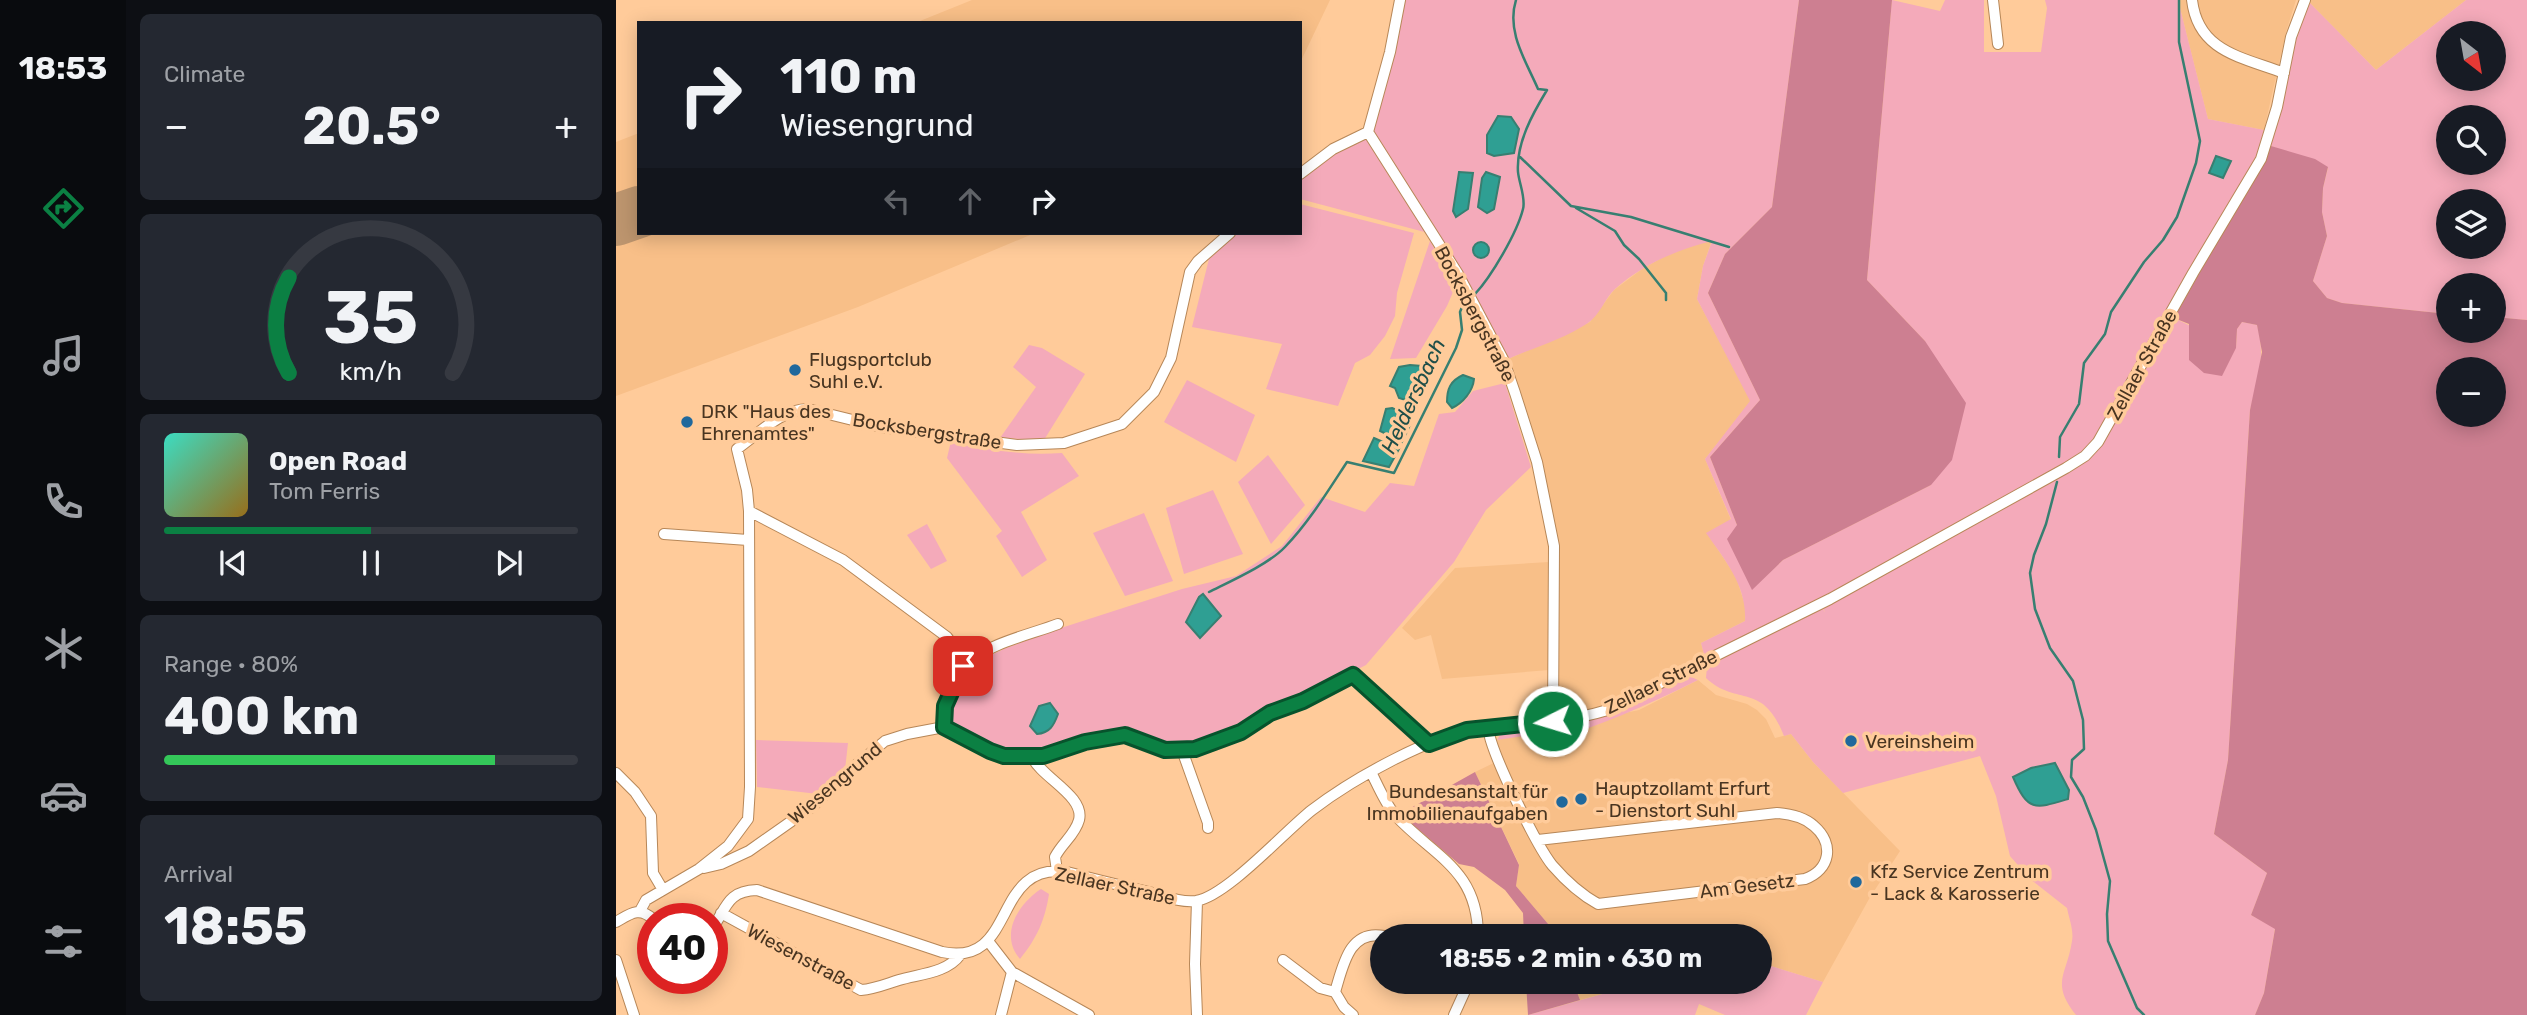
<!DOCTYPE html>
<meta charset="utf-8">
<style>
body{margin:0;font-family:Rubik,sans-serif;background:#242831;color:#f1f3f6;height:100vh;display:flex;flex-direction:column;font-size:26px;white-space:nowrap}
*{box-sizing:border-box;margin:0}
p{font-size:23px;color:#9ea1a6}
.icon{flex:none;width:38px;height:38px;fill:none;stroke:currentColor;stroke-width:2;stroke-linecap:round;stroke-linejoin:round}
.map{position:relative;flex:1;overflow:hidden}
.sheet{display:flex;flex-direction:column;gap:14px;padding:14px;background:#0d0f14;width:490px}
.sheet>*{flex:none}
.top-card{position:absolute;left:21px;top:21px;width:665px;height:214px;border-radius:0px;box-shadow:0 4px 18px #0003;background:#171b24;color:#f1f3f6;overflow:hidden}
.needle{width:46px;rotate:149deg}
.fabs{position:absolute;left:1820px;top:21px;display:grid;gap:14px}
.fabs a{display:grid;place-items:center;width:70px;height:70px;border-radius:50%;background:#171b24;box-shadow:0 4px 18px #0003;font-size:35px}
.speed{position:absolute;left:21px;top:903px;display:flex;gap:14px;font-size:35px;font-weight:700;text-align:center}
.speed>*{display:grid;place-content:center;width:91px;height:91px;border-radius:50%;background:#171b24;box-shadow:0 4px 18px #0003;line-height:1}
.speed .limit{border:10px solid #d22;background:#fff;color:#111}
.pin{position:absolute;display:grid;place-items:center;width:60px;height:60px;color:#fff;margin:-30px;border-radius:14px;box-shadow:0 4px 10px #0006}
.me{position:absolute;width:77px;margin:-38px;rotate:265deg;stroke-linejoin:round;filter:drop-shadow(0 0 5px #0008)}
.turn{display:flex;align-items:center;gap:24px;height:147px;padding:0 28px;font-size:32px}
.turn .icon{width:91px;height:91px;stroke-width:2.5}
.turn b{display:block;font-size:49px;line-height:60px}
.lanes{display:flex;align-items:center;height:66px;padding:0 28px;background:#0003;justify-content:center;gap:35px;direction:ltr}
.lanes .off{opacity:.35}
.big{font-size:52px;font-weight:700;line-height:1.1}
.sheet .widget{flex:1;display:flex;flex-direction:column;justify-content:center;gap:10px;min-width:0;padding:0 24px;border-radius:10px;background:#242831}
.sheet .dial{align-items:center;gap:0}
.dial svg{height:182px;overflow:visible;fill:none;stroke:#363941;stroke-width:7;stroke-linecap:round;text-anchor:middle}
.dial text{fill:#f1f3f6;stroke:none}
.song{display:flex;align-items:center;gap:21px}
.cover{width:84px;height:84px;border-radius:10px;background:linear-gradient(135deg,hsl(170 70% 55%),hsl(40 70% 35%))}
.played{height:7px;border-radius:4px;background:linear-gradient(90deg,#0b8043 50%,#363941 50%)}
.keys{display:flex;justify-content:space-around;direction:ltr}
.heat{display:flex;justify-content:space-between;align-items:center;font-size:38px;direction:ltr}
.charge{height:10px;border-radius:5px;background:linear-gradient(90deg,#34c759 80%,#363941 0)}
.trip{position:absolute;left:754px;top:924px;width:402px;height:70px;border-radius:35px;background:#171b24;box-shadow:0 4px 18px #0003;font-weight:700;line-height:70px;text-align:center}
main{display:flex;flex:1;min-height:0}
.tab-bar{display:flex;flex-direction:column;width:126px;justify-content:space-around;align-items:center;background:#090b0e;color:#9ea1a6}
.tab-bar .icon{width:49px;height:49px}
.tab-bar .on{color:#0b8043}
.tab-bar b{font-size:32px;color:#f1f3f6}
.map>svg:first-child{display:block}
</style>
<main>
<nav class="tab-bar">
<b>18:53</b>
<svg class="icon on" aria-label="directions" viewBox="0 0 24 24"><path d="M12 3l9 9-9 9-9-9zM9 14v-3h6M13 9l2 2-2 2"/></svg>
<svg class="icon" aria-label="music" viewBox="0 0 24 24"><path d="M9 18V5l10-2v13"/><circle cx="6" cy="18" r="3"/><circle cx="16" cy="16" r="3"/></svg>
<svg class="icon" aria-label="phone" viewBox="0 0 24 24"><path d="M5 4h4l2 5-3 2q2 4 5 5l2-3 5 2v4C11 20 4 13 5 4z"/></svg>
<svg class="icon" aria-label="climate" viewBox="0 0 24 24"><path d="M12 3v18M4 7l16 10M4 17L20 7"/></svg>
<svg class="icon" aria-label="car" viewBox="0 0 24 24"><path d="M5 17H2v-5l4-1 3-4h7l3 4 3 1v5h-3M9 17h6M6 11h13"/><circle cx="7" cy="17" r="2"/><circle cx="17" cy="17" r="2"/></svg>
<svg class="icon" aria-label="filters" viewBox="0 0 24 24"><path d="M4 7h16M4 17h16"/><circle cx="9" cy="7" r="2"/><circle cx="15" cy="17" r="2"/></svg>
</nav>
<section class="sheet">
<div class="widget"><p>Climate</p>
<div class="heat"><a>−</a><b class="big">20.5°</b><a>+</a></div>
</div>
<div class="widget dial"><svg viewBox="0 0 100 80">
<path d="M14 69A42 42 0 1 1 86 69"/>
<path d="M14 69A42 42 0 0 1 14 27" stroke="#0b8043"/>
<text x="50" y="56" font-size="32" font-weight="700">35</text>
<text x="50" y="72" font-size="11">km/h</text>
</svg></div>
<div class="widget">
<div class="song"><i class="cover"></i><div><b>Open Road</b><p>Tom Ferris</p></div></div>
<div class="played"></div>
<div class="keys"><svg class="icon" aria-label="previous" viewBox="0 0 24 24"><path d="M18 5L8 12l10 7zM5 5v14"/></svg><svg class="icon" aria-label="pause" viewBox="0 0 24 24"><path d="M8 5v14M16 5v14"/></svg><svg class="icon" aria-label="next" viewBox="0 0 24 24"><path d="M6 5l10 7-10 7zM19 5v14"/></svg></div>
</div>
<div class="widget"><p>Range · 80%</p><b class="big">400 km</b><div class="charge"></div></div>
<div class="widget"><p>Arrival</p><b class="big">18:55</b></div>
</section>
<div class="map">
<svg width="1911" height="1015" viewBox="0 0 1911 1015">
<rect width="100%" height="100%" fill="#ffcb9a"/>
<!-- built -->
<path fill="#f8bf88" d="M356,0H714L684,63V23H299Z
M1562,0H1680L1670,32L1648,130L1592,119Z
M1691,0H1850L1760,70Z
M23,133V233H419L242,307L0,396V142Z
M1096,240L1087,266L1081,299L1135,401L1089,459L1115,520L1091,533L1120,577L1129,605V621L1085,643L1089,658L984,709L961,715L945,712L940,701V584L921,462L888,361L974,322L998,290L1026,269L1060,250Z
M933,562V670L826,679L815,635L799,640L786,628L839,568Z
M1082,680L1100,695L1131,704L1141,710L1150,719L1159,738L1175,734L1197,762L1284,851L1253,899L1207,982L1145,963L1144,936H940L938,931L900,886L903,864L859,772L886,759L881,740L1023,710Z
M957,982H1029L964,1000Z"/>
<!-- green -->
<path fill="#f4aaba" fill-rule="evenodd" d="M784,0H1183L1156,207L1109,254L1092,293L1144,400L1094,457L1121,525L1136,589L1167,560L1315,485L1309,341L1251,280L1276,0L1324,11L1329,0H1368V52H1425L1431,8L1429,0H1562L1592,119L1648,130L1641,157L1488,429L1466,453L1448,466L1204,600L1089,658L1085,643L1129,621C1131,586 1109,560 1090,533L1115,519L1089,459L1134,401L1081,299L1087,266L1096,241C1061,250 1027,264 999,289C989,298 984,315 972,323C947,340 915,348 888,361L816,234L684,199V174L752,132Z
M1850,0H1911V320L1878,317V285H1832V314L1726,303L1711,298L1697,281L1711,236L1706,212L1707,188L1712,168L1655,146L1679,34L1694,3L1760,70ZM1832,33H1878V79H1832ZM1832,117H1878V163H1832ZM1832,201H1878V247H1832Z
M684,204L798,233L781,293L779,316L769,336L754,355L739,363L722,406L650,389L666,344L576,327L593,259L622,233H684Z
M814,241L840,285L831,306L800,358L774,359Z
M1558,318L1620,348L1621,329L1626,322L1641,325C1650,357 1642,379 1634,410L1612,760L1598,834L1651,873L1635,915L1659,928L1648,993L1639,1015H1460C1434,982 1451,975 1456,941C1458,931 1453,918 1451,908L1414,879L1394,856L1380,796L1364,756L1227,793L1197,762L1175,734L1168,736C1147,681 1121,707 1090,678L1091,666L1206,608L1209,612L1205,604L1450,468L1482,442Z
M413,345L426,348L469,374L428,440L384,438L420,387L397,367Z
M571,380L639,415L620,462L548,422Z
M889,383L915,467L870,510L838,562L750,665L624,729L578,746L550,747L509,731L427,753H390L376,748L334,723V709L349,678L371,657L390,648L445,628L566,589L620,576L666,546L705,497L749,512L774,483L798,486L823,414L839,412L857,391Z
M335,441C372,450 407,456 446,453L463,476L405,512L431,560L406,577L380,536L386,531L331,458Z
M652,455L689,505L655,544L622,482Z
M597,490L627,554L568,574L550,508Z
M528,513L557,581L509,596L477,533Z
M311,524L331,561L315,569L291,535Z
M1071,675L1082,680C1029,707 982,726 926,744L908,736L881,740L888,728L942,724Z
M140,740L232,743L229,770L202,794L141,787Z
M425,889L433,894C429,920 421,938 404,959C383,935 402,904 425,889Z
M1145,963L1207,982L1190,1015H1109L1083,1004L1079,1015H912L1029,982H1144Z"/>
<!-- forest -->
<path fill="#cd7f91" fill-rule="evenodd" d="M1183,0H1276L1251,280L1309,341L1350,403L1336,460L1315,485L1167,560L1136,590L1111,539L1121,525L1094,457L1144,400L1092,293L1109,254L1156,207Z
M1655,146L1699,159L1712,167L1707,188L1706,212L1711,236L1697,281L1711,298L1726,303L1832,314V331H1878V317L1911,320V1015H1639L1648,993L1659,929L1635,915L1651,873L1598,834L1612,760L1634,410L1646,352L1641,325L1626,322L1621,329L1620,348L1606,376L1588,373L1573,360V324L1558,318ZM1832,369H1878V415H1832Z
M859,772L903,865L900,886L938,931L940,936H908L907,913L889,890L858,867L843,864L784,814Z
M910,982H957L964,1000L912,1015Z"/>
<!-- water -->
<path fill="#2f9f93" stroke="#377f71" stroke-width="2" d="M882,116L895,117L903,129L898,153L878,156L871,153V135Z
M1600,156L1615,161L1607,178L1593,173Z
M843,172L857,173L852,209L840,217L837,211Z
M870,172L884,177L878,209L871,213L862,207L866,178Z
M857 250a8 8 0 1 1 16 0a8 8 0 1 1-16 0Z
M794,365L806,366L811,374L793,401L783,398L779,388L774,386L783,367Z
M847,375L858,379C857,391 847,403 836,408L831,402C831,389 834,381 847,375Z
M776,408L792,415L795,423L786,442L764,431L770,409Z
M758,438L783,449L773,467L747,461Z
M587,594L605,616L584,638L570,622L583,597Z
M434,703L442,714C438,725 434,733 421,734L414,726L423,706Z
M1439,763L1453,790L1452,799C1419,809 1412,812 1397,777L1415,768Z"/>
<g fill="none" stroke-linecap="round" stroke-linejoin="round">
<!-- stream -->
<path stroke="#377f71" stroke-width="2.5" d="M904,157L955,206L1015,217L1113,247
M960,208L999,231L1008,245L1023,259L1050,293V300
M859,294C875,277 901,233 907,209C910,198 903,183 902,172C900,143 917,113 931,90L922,89C910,61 890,32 900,0
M1443,457L1444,437L1463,404L1468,363L1489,334L1495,312L1528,262L1547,240L1561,217L1580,163L1584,141L1563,42V0
M1441,482L1430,524L1418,555L1414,573L1419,609L1434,648L1457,681L1467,720L1468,749L1456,760L1455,777L1467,797L1480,830L1494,881L1491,914L1492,941L1521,1008L1528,1015
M593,592C615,581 653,564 669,547C693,522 712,491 731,462L778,473L840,348L846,330L844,312L848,302"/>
<!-- runway -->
<path stroke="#bd956e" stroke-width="52" d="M0,220L23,212"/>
<!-- minor casing -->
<g stroke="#b78758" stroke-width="12">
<path id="minor" d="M784,0L774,52L752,132L842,274L888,361L899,393L921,462L938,546L937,721
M1377,0L1382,44
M1576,0C1582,52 1626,57 1668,73
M684,174L717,149L752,132
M133,511L227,560L331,637L338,647L339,658L329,706L328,727
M48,534L132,540
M336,690C340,682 343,671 349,665C373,643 413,635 442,624
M872,726C872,748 921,846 936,865C949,880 964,894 982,904L1189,879C1214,870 1219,844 1198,826C1188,817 1174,814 1161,813L922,840
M566,750L592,823V828
M416,757C426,778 469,796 463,820C459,835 446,843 439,857L441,871
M755,772C762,786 769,803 779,815C818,857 862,869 862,936
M0,773L19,792L35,816L37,873L47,890
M88,868L105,864L133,851L197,806L240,765L269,741L291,734L328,727L375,751L388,756L416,757L469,742L509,735L549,750L579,749L625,731L654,713L687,700L737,675L812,744
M24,911L30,900L83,869L112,846L132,819L134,787L133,511L131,490L121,449C142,434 166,409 192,409L265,427L401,445L448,443L506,424L538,392L555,358L574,272L582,261L614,233
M105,913L245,990C259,989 270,984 283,980C303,974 331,973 344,955
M0,922C14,914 23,906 37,919
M96,929C111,907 111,891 141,890L326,952C402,968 375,861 451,872C478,879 506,886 533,892C548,896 565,903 580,901C611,896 669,831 696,810C738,778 815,735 867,727C908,721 949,723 988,711L1214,599L1450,468L1469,456L1482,442L1577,273L1645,159L1661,107L1675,37L1689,0
M372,941L396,972L473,1015
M0,960L18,1015
M667,960L704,988L719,992
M385,1015L396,972
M581,1015L579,964L581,901
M737,1015L728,1007L719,992C727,966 733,929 768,936
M838,1015L853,982"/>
</g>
<!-- minor -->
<use href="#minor" stroke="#fff" stroke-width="10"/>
</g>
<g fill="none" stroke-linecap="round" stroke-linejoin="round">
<!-- route casing -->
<g stroke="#07532c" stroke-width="18">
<path id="route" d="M347,666L329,706L328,727L374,751L388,756H427L469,742L509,735L549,750L579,749L625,732L654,713L687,701L737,675L813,744L851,730L937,721"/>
</g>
<!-- route -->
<use href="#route" stroke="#0b8043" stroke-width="12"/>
</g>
<!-- markers -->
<g fill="#20689c" stroke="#ffcb9a" stroke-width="2.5">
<circle cx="179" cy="370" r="7"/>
<circle cx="71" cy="422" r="7"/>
<circle cx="1235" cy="741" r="7"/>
<circle cx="965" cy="799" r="7"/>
<circle cx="946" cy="802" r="7"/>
<circle cx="1240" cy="882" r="7"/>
</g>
<g text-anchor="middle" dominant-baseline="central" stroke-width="7" stroke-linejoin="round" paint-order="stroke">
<!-- street labels -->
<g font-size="19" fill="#493521" stroke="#ffcb9a">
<text transform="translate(859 314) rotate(62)">Bocksbergstraße</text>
<text transform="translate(1526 365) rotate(-61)">Zellaer Straße</text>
<text transform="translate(311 431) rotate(9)">Bocksbergstraße</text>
<text transform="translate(1045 682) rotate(-26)">Zellaer Straße</text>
<text transform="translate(219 783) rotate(-40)">Wiesengrund</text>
<text transform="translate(499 886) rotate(12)">Zellaer Straße</text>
<text transform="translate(1131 886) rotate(-7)">Am Gesetz</text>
<text transform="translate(185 957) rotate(28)">Wiesenstraße</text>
</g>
<!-- poi labels -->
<g font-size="19" fill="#493521" stroke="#ffcb9a" text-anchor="start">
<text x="193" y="359">Flugsportclub<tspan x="193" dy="22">Suhl e.V.</tspan></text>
<text x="85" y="411">DRK "Haus des<tspan x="85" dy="22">Ehrenamtes"</tspan></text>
<text x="1249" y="741">Vereinsheim</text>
<text x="979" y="788">Hauptzollamt Erfurt<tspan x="979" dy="22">- Dienstort Suhl</tspan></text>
<text x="932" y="791" text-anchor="end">Bundesanstalt für<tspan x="932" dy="22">Immobilienaufgaben</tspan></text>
<text x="1254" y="871">Kfz Service Zentrum<tspan x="1254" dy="22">- Lack &amp; Karosserie</tspan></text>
</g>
<!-- water labels -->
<g font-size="21" font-style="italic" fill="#204f49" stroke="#ffcb9a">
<text transform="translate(797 396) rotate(-65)">Heldersbach</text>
</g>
</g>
</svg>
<div class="fabs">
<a><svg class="needle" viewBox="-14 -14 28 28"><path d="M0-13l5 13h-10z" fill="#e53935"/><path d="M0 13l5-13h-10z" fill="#9ea1a6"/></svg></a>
<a><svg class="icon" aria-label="search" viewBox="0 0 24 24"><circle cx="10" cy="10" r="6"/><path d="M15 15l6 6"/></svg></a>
<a><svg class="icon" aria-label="layers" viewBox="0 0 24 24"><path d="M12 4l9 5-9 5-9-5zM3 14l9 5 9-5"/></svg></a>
<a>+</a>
<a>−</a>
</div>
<div class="speed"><div class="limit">40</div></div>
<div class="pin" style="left:347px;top:666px;background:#d93025"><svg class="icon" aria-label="arrive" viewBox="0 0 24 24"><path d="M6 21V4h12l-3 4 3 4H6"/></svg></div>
<svg class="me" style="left:937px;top:721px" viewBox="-20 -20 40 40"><circle r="17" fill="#0b8043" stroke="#fff" stroke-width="3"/><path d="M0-11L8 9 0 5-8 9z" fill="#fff"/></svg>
<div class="trip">18:55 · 2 min · 630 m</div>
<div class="top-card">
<div class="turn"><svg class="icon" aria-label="right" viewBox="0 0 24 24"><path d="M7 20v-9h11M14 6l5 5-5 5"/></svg><div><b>110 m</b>Wiesengrund</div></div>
<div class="lanes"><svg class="icon off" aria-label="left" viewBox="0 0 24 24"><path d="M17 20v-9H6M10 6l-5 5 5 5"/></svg><svg class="icon off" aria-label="ahead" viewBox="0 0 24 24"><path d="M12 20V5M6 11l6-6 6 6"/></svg><svg class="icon" aria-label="right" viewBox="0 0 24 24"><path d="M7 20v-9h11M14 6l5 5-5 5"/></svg></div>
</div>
</div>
</main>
